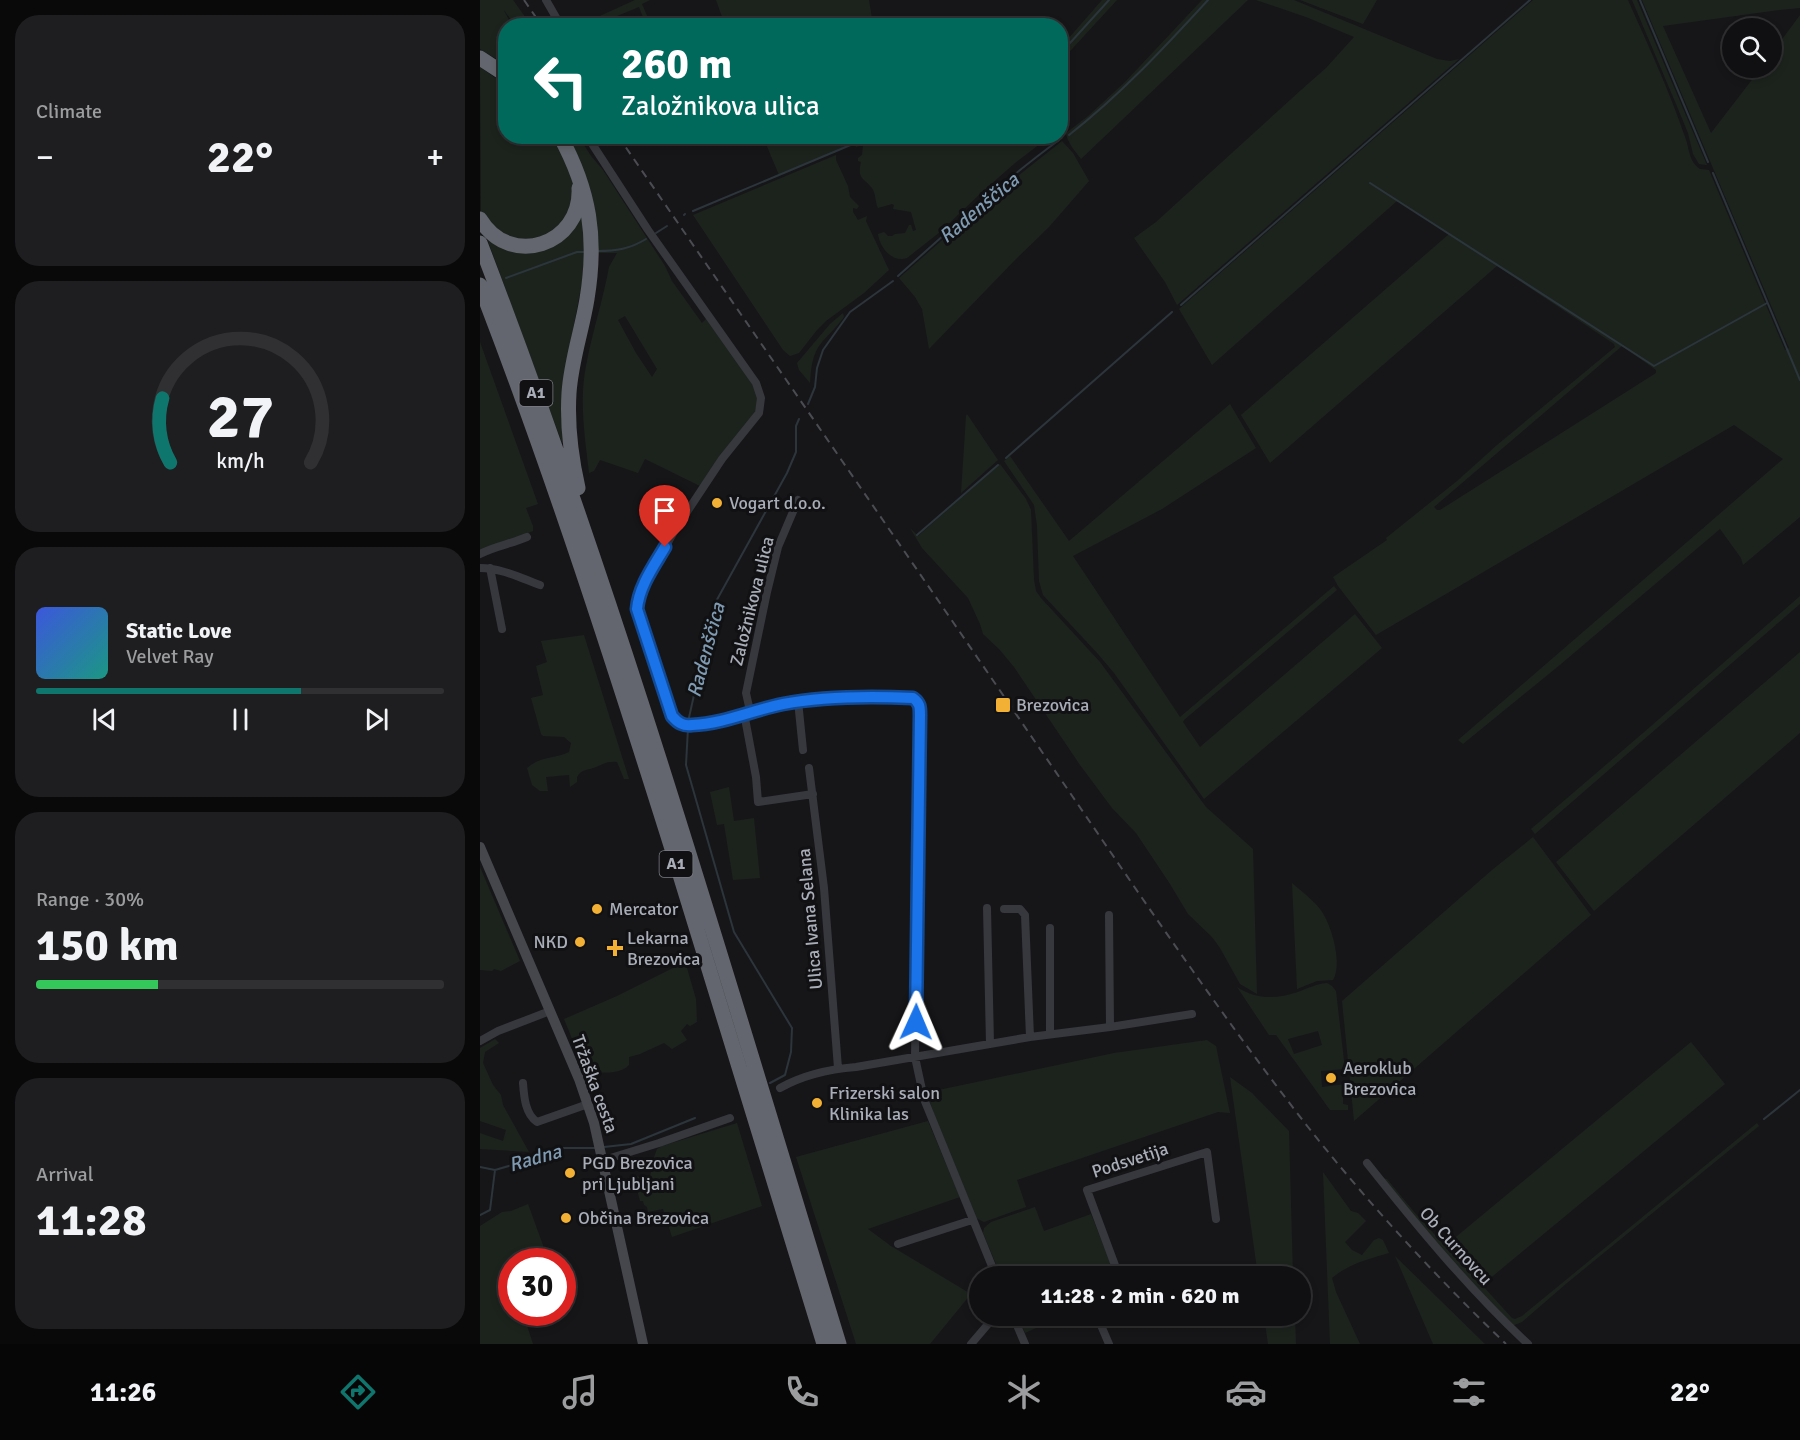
<!DOCTYPE html>
<meta charset="utf-8">
<style>
body{margin:0;font-family:Signika,sans-serif;background:#1e1e20;color:#f1f3f6;height:100vh;display:flex;flex-direction:column;font-size:22px;white-space:nowrap}
*{box-sizing:border-box;margin:0}
p{font-size:20px;color:#9c9d9f}
.icon{flex:none;width:33px;height:33px;fill:none;stroke:currentColor;stroke-width:2;stroke-linecap:round;stroke-linejoin:round}
.map{position:relative;flex:1;overflow:hidden}
.side{display:flex;flex-direction:column;gap:15px;padding:15px;background:#09090a;width:480px}
.side>*{flex:none}
.guide{position:absolute;left:18px;top:18px;width:570px;height:126px;border-radius:24px;box-shadow:0 3px 9px #0003,0 0 0 2px #303032;background:#00695c;color:#fff;overflow:hidden}
.fabs{position:absolute;left:1242px;top:18px;display:grid;gap:12px}
.fabs a{display:grid;place-items:center;width:60px;height:60px;border-radius:50%;background:#101012;box-shadow:0 3px 9px #0003,0 0 0 2px #303032;font-size:30px}
.speed{position:absolute;left:18px;top:1248px;display:flex;gap:12px;font-size:30px;font-weight:700;text-align:center}
.speed>*{display:grid;place-content:center;width:78px;height:78px;border-radius:50%;background:#101012;box-shadow:0 3px 9px #0003,0 0 0 2px #303032;line-height:1}
.speed .limit{border:9px solid #d22;background:#fff;color:#111}
.pin{position:absolute;display:grid;place-items:center;width:51px;height:51px;color:#fff;margin:-62px -26px;border-radius:50% 50% 50% 0;rotate:-45deg;box-shadow:0 0 6px #0007}
.pin .icon{rotate:45deg}
.me{position:absolute;width:66px;margin:-33px;rotate:1deg;stroke-linejoin:round;filter:drop-shadow(0 0 4px #0008)}
.turn{display:flex;align-items:center;gap:21px;height:126px;padding:0 24px;font-size:27px}
.turn .icon{width:78px;height:78px;stroke-width:2.5}
.turn b{display:block;font-size:42px;line-height:51px}
.big{font-size:45px;font-weight:700;line-height:1.1}
.side .widget{flex:1;display:flex;flex-direction:column;justify-content:center;gap:9px;min-width:0;padding:0 21px;border-radius:24px;background:#1e1e20}
.side .dial{align-items:center;gap:0}
.dial svg{height:156px;overflow:visible;fill:none;stroke:#303032;stroke-width:7;stroke-linecap:round;text-anchor:middle}
.dial text{fill:#f1f3f6;stroke:none}
.song{display:flex;align-items:center;gap:18px}
.cover{width:72px;height:72px;border-radius:9px;background:linear-gradient(135deg,hsl(230 70% 55%),hsl(170 70% 35%))}
.played{height:6px;border-radius:3px;background:linear-gradient(90deg,#0f766e 65%,#303032 65%)}
.keys{display:flex;justify-content:space-around;direction:ltr}
.heat{display:flex;justify-content:space-between;align-items:center;font-size:33px;direction:ltr}
.charge{height:9px;border-radius:4px;background:linear-gradient(90deg,#34c759 30%,#303032 0)}
.trip{position:absolute;left:489px;top:1266px;width:342px;height:60px;border-radius:30px;background:#101012;box-shadow:0 3px 9px #0003,0 0 0 2px #303032;font-weight:700;line-height:60px;text-align:center}
.tabs{display:flex;height:96px;justify-content:space-around;align-items:center;background:#060607;color:#9c9d9f}
.tabs .icon{width:42px;height:42px}
.tabs .active{color:#0f766e}
.tabs b{font-size:27px;color:#f1f3f6}
main{display:flex;flex:1;min-height:0}
.map>svg:first-child{display:block}
</style>
<main>
<section class="side">
<div class="widget"><p>Climate</p>
<div class="heat"><a>−</a><b class="big">22°</b><a>+</a></div>
</div>
<div class="widget dial"><svg viewBox="0 0 100 80">
<path d="M14 69A42 42 0 1 1 86 69"/>
<path d="M14 69A42 42 0 0 1 10 36" stroke="#0f766e"/>
<text x="50" y="56" font-size="32" font-weight="700">27</text>
<text x="50" y="72" font-size="11">km/h</text>
</svg></div>
<div class="widget">
<div class="song"><i class="cover"></i><div><b>Static Love</b><p>Velvet Ray</p></div></div>
<div class="played"></div>
<div class="keys"><svg class="icon" aria-label="previous" viewBox="0 0 24 24"><path d="M18 5L8 12l10 7zM5 5v14"/></svg><svg class="icon" aria-label="pause" viewBox="0 0 24 24"><path d="M8 5v14M16 5v14"/></svg><svg class="icon" aria-label="next" viewBox="0 0 24 24"><path d="M6 5l10 7-10 7zM19 5v14"/></svg></div>
</div>
<div class="widget"><p>Range · 30%</p><b class="big">150 km</b><div class="charge"></div></div>
<div class="widget"><p>Arrival</p><b class="big">11:28</b></div>
</section>
<div class="map">
<svg width="1320" height="1344" viewBox="0 0 1320 1344">
<rect width="100%" height="100%" fill="#161618"/>
<!-- green -->
<path fill="#1c231d" fill-rule="evenodd" d="M0,0H33L51,25H35L23,9L32,25L26,26L25,64L0,49Z
M155,0H170L162,4L171,25H166L159,7L115,25H100Z
M236,0H389L393,25H245Z
M622,0H637L581,61V47Z
M722,0H768L601,159C595,151 587,142 586,133L608,116L645,82Z
M776,0H814L957,59L970,61L979,59L697,305L685,282L654,238L676,222L821,90L846,68L874,37L826,17Z
M820,0H897L883,24Z
M1053,0H1148C1168,45 1189,90 1205,137C1210,149 1208,161 1220,169L1229,170L1305,350L1309,348L1162,0H1320V8L1299,10L1183,26L1231,133L1281,68H1292V53L1320,15V517L1263,565L1261,558L1240,529L1081,664L983,744L978,740L1303,459L1254,425L896,635L858,586L853,577L907,540L906,538L977,481L1017,445L1135,347L1134,344L1017,266L790,463L761,415L969,234L917,201L732,365L699,309ZM1142,346L1176,370V373L960,510H957L954,507Z
M1152,0H1157L1227,165L1219,164L1213,154L1208,133L1196,104Z
M0,67L25,85L26,136L74,137L91,175L94,187L90,214L69,236L38,240L23,234L1,213Z
M88,137H99L111,156L123,170L185,266L192,281L222,323L226,319C239,337 272,376 277,395C279,402 277,408 275,414L220,486L165,459L158,473L120,460L114,471L109,473C105,438 99,401 106,366C112,333 123,300 129,267L137,253H118ZM145,316L177,369L172,377L156,353L138,320Z
M283,137V136L569,137L535,163L502,192L460,232L427,258C412,263 400,248 398,234L404,232L408,236H412L415,234L425,233L429,225H431L433,231L436,230L431,212L413,209L414,205L412,204L398,208C395,202 396,194 392,188C383,177 377,179 381,162L378,161V158L382,155L383,145L376,147L374,144L299,175Z
M582,141L593,153L609,181L569,227L535,260L449,349L442,309L435,297L419,278L510,198Z
M356,155V160L368,186L370,197L379,206L377,209L373,208V212L378,220L387,216L386,221L409,270L384,293L346,321L337,330L319,353L310,356L303,350L213,215Z
M102,210L105,266L86,367L84,442L82,443L8,241L9,239L55,249Z
M363,313L364,317C356,328 350,333 342,342C332,354 331,368 330,383L319,370L317,363L350,324Z
M0,342L58,504L46,508L53,526V531L0,553Z
M750,404L776,448L682,509L593,556L700,717L854,586L857,590L704,720L703,722L720,747L875,614L902,648L724,799L634,673L618,654L563,595L559,581L557,526L554,505L524,461L530,456L589,541Z
M487,414L518,460L481,493L486,416Z
M520,464L546,499L551,510L554,580L556,591L561,598L620,662L726,807L773,849L777,994L760,984L740,948L732,937L708,914L690,884L656,833L632,808L600,765L534,667L519,649L503,634L500,624L488,598L442,548L430,528L438,536Z
M1320,596V604L1055,834L1051,829L1163,733Z
M104,635L149,779H144L137,762C127,761 123,764 116,767C107,771 102,768 97,777V782L90,787L89,775L66,777L68,791H60L52,785L47,768C61,756 74,759 89,752L91,743L84,737L63,736L61,734L51,698L63,695L56,666L67,662L61,641Z
M1320,652V733L1114,911L1076,862Z
M249,787L254,821L274,818L280,878L253,880L244,824L237,825L230,792Z
M1053,837L1111,915L874,1121L862,1001L1012,870Z
M0,867L40,961L21,971L14,969L12,971L0,970Z
M812,883C821,891 832,899 840,909C851,923 863,963 853,980L837,981L817,989Z
M205,961L216,999L217,1022L210,1026L207,1024L201,1031L207,1040L192,1049L184,1043L160,1054L149,1057V1065C140,1074 128,1072 116,1073L112,1066H105L102,1063L84,1019L137,996L195,967Z
M847,983L852,986L856,991L865,1069L841,1071L842,1087L866,1084L867,1095L863,1096V1104L868,1105V1110H850L796,1035H789L757,987C776,1000 797,999 818,992C828,988 836,984 847,983ZM838,1031L842,1045L814,1054L808,1039Z
M15,1039L19,1043L5,1052L3,1063L13,1085L21,1095L23,1105L49,1152L0,1149V1133L23,1141L26,1130L0,1121V1048Z
M727,1040L736,1046L750,1113L738,1112L537,1180L546,1207L504,1222L496,1218L455,1117L449,1099V1092L634,1053Z
M1211,1042L1245,1084L1002,1285L1032,1318L1035,1319L1042,1316L1277,1123L1279,1126L1087,1283L1042,1322L1032,1326L963,1253L901,1178L907,1179L935,1213L965,1246Z
M750,1077L772,1093L809,1131L813,1276H778Z
M448,1121L480,1197L388,1229L411,1246L491,1294L450,1344H376L316,1157Z
M257,1123L282,1206L192,1237L183,1209L168,1212L167,1207L164,1205L163,1201H160L153,1174L161,1178L170,1176L172,1168L169,1161L173,1160L177,1149L182,1146Z
M843,1172L871,1211L878,1213L886,1221L865,1242L872,1250L882,1255L894,1240L899,1238L903,1240L909,1253C889,1259 868,1264 852,1278L856,1292L880,1344H850Z
M48,1204L64,1248L46,1261L32,1262L31,1273L30,1274L32,1279V1312L43,1313L53,1344H0V1226L22,1212L31,1211Z
M555,1207L564,1231L611,1214L636,1276H521L503,1233L504,1228L511,1222Z
M915,1256L1005,1344H953Z
M538,1316H575L576,1319L545,1333Z
M784,1316H815L816,1344H788Z"/>
<g fill="none" stroke-linecap="round" stroke-linejoin="round">
<!-- stream -->
<path stroke="#2c353c" stroke-width="2" d="M1160,0L1228,162
M580,54L629,0
M589,135C640,95 684,48 728,0
M1233,173L1320,380
M890,183L1174,366L1287,303
M213,211L392,136
M204,215L205,214
M176,233L187,226
M117,251C136,251 150,249 166,239
M418,276C471,229 523,181 579,140
M26,278L97,252H106
M701,305L1050,0
M328,404L335,387L337,368L343,350L370,312L413,281
M526,458L692,312
M437,535L518,465
M208,722L234,605L307,473L316,452V426L319,419
M208,728L206,765L254,932L312,1028L311,1052L305,1075L290,1083
M1284,1119L1320,1090
M124,1147L151,1144L215,1118
M0,1167L15,1170
M0,1215L10,1210L15,1170L53,1159L80,1148H115"/>
<!-- minor -->
<path stroke="#37383d" stroke-width="8" d="M66,0L81,26
M107,136L168,230L276,383L281,398L279,413L242,459L195,530L166,581L158,600V615L192,716C198,723 203,726 212,725C242,724 273,709 303,704C346,696 389,696 433,698L437,701L440,707L435,1057L444,1099L516,1276
M0,554C15,546 31,544 47,537
M0,568C21,568 41,578 60,585
M10,568L22,629
M318,701L323,750
M270,711L266,693L287,592L298,547L318,500
M264,713L276,777L278,802L333,794
M329,768L344,888L358,1068
M507,908L510,1044
M524,909H540L545,915L550,1037
M629,915L630,1027
M570,928V1034
M0,1041L18,1031L70,1011
M43,1083C44,1096 45,1114 57,1122L108,1104
M300,1088C323,1075 351,1069 376,1067L550,1037L630,1027L712,1014
M124,1160L179,1143L250,1118
M887,1163C937,1226 989,1289 1048,1344
M418,1244L492,1220
M639,1276L607,1190L727,1152L736,1219
M660,1276L706,1269
M533,1316L545,1344
M617,1316L629,1344
M491,1344L515,1316"/>
<!-- secondary -->
<path stroke="#45474d" stroke-width="10" d="M0,847L99,1079L114,1123L163,1344"/>
<!-- motorway -->
<path stroke="#63666e" stroke-width="15" d="M0,58L26,75
M80,136C110,191 117,238 107,299C102,330 91,361 89,393C87,425 91,457 98,488
M0,219C30,269 102,245 99,188
M0,243C139,604 246,975 359,1344
M0,285C72,471 133,661 193,852C244,1016 293,1180 344,1344"/>
<!-- rail -->
<path stroke="#4a4c52" stroke-width="2" stroke-dasharray="8 6" stroke-linecap="butt" d="M44,0L62,26
M138,136C275,335 413,534 549,733C640,865 729,1000 828,1127C889,1204 955,1276 1026,1344"/>
</g>
<g fill="none" stroke-linecap="round" stroke-linejoin="round">
<!-- route casing -->
<g stroke="#114b97" stroke-width="15">
<path id="route" d="M185,547C174,566 159,586 157,609L192,716C198,723 203,726 212,725C243,724 273,710 303,704C345,696 389,696 433,698C440,703 440,707 440,715L436,1022"/>
</g>
<!-- route -->
<use href="#route" stroke="#1a73e8" stroke-width="10"/>
</g>
<!-- markers -->
<g fill="#f2b134" stroke="#111113" stroke-width="2">
<circle cx="237" cy="503" r="6"/>
<rect x="515" y="697" width="16" height="16" rx="3"/>
<circle cx="117" cy="909" r="6"/>
<circle cx="100" cy="942" r="6"/>
<path d="M132 939h6v6h6v6h-6v6h-6v-6h-6v-6h6z"/>
<circle cx="851" cy="1078" r="6"/>
<circle cx="337" cy="1103" r="6"/>
<circle cx="90" cy="1173" r="6"/>
<circle cx="86" cy="1218" r="6"/>
</g>
<g text-anchor="middle" dominant-baseline="central" stroke-width="6" stroke-linejoin="round" paint-order="stroke">
<!-- shield labels -->
<g fill="#111113" stroke="#7b7e86" stroke-width="1.5">
<rect x="39.5" y="380" width="33" height="26" rx="4.5"/>
<rect x="179.5" y="851" width="33" height="26" rx="4.5"/>
</g>
<g font-size="16" font-weight="bold" fill="#a8adb8">
<text x="56" y="393">A1</text>
<text x="196" y="864">A1</text>
</g>
<!-- poi labels -->
<g font-size="18" fill="#a8adb8" stroke="#111113" text-anchor="start">
<text x="249" y="503">Vogart d.o.o.</text>
<text x="536" y="705">Brezovica</text>
<text x="129" y="909">Mercator</text>
<text x="147" y="938">Lekarna<tspan x="147" dy="21">Brezovica</tspan></text>
<text x="88" y="942" text-anchor="end">NKD</text>
<text x="863" y="1068">Aeroklub<tspan x="863" dy="21">Brezovica</tspan></text>
<text x="349" y="1093">Frizerski salon<tspan x="349" dy="21">Klinika las</tspan></text>
<text x="102" y="1163">PGD Brezovica<tspan x="102" dy="21">pri Ljubljani</tspan></text>
<text x="98" y="1218">Občina Brezovica</text>
</g>
<!-- street labels -->
<g font-size="18" fill="#a8adb8" stroke="#111113">
<text transform="translate(272 601) rotate(-76)">Založnikova ulica</text>
<text transform="translate(330 919) rotate(-95)">Ulica Ivana Selana</text>
<text transform="translate(115 1084) rotate(70)">Tržaška cesta</text>
<text transform="translate(650 1160) rotate(-18)">Podsvetija</text>
<text transform="translate(976 1246) rotate(48)">Ob Curnovcu</text>
</g>
<!-- water labels -->
<g font-size="20" font-style="italic" fill="#7f9bb3" stroke="#111113">
<text transform="translate(499 208) rotate(-40)">Radenščica</text>
<text transform="translate(226 650) rotate(-75)">Radenščica</text>
<text transform="translate(55 1158) rotate(-16)">Radna</text>
</g>
</g>
</svg>
<div class="fabs">
<a><svg class="icon" aria-label="search" viewBox="0 0 24 24"><circle cx="10" cy="10" r="6"/><path d="M15 15l6 6"/></svg></a>
</div>
<div class="speed"><div class="limit">30</div></div>
<div class="pin" style="left:185px;top:547px;background:#d93025"><svg class="icon" aria-label="arrive" viewBox="0 0 24 24"><path d="M6 21V4h12l-3 4 3 4H6"/></svg></div>
<svg class="me" style="left:436px;top:1022px" viewBox="-20 -20 40 40"><path d="M0-17L14 15 0 8-14 15z" fill="#1a73e8" stroke="#fff" stroke-width="4"/></svg>
<div class="trip">11:28 · 2 min · 620 m</div>
<div class="guide">
<div class="turn"><svg class="icon" aria-label="left" viewBox="0 0 24 24"><path d="M17 20v-9H6M10 6l-5 5 5 5"/></svg><div><b>260 m</b>Založnikova ulica</div></div>
</div>
</div>
</main>
<nav class="tabs">
<b>11:26</b>
<svg class="icon active" aria-label="directions" viewBox="0 0 24 24"><path d="M12 3l9 9-9 9-9-9zM9 14v-3h6M13 9l2 2-2 2"/></svg>
<svg class="icon" aria-label="music" viewBox="0 0 24 24"><path d="M9 18V5l10-2v13"/><circle cx="6" cy="18" r="3"/><circle cx="16" cy="16" r="3"/></svg>
<svg class="icon" aria-label="phone" viewBox="0 0 24 24"><path d="M5 4h4l2 5-3 2q2 4 5 5l2-3 5 2v4C11 20 4 13 5 4z"/></svg>
<svg class="icon" aria-label="climate" viewBox="0 0 24 24"><path d="M12 3v18M4 7l16 10M4 17L20 7"/></svg>
<svg class="icon" aria-label="car" viewBox="0 0 24 24"><path d="M5 17H2v-5l4-1 3-4h7l3 4 3 1v5h-3M9 17h6M6 11h13"/><circle cx="7" cy="17" r="2"/><circle cx="17" cy="17" r="2"/></svg>
<svg class="icon" aria-label="filters" viewBox="0 0 24 24"><path d="M4 7h16M4 17h16"/><circle cx="9" cy="7" r="2"/><circle cx="15" cy="17" r="2"/></svg>
<b>22°</b>
</nav>
